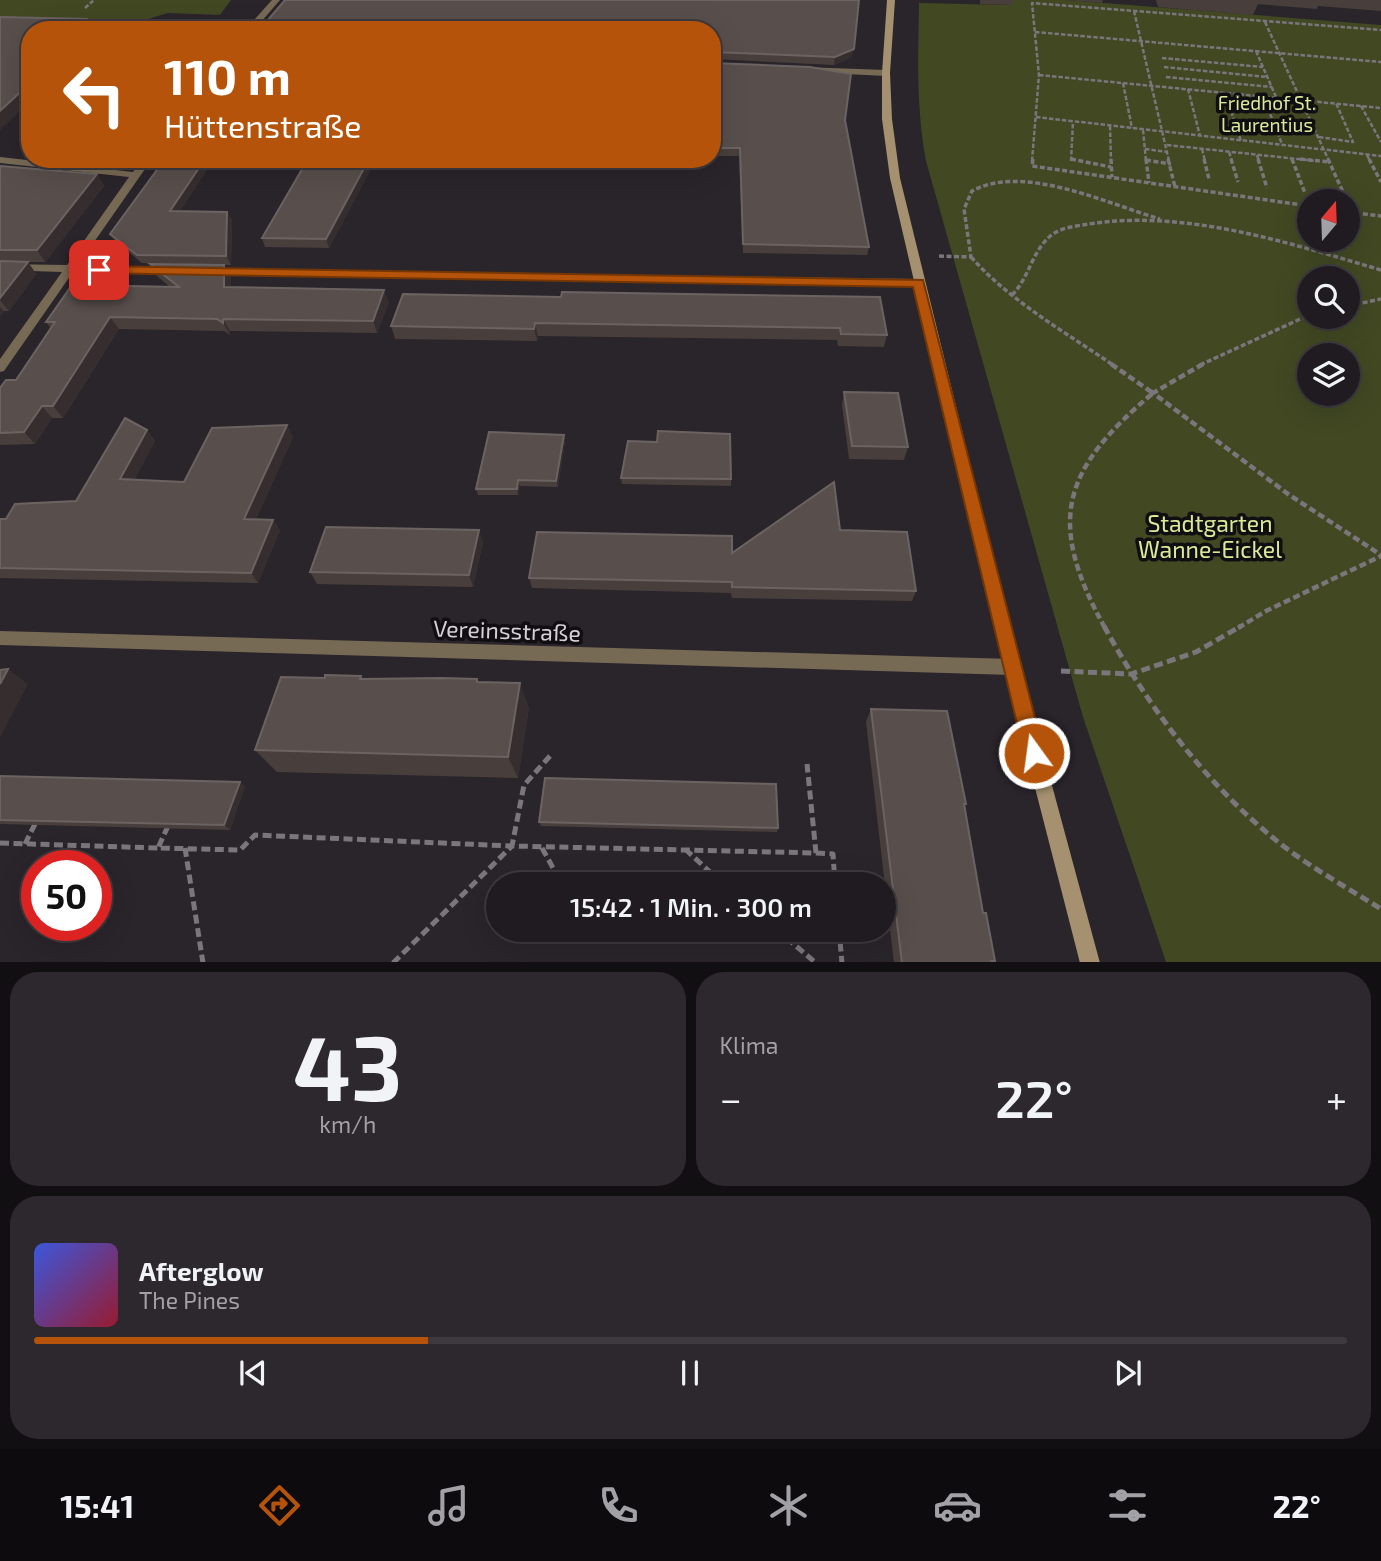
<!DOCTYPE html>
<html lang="de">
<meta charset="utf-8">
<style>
body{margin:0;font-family:"Exo 2",sans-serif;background:#2d282d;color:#f1f3f6;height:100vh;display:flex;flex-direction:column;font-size:26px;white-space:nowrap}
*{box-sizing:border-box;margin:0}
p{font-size:23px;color:#a2a1a5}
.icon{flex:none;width:38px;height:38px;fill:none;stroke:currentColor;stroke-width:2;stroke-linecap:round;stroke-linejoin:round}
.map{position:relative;height:962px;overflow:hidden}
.drawer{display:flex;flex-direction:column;gap:10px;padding:10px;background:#120f12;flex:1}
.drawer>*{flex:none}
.top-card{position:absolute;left:21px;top:21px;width:700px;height:147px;border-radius:28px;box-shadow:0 7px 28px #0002,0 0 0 2px #3d393e;background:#b45309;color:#fff;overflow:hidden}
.needle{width:46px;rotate:19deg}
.fabs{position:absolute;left:1297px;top:189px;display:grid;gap:14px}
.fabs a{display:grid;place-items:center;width:63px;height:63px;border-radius:50%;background:#201b20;box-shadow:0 7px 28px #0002,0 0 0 2px #3d393e;font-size:35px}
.speed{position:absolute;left:21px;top:850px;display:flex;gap:14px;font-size:35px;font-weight:700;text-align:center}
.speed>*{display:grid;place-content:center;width:91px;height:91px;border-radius:50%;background:#201b20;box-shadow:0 7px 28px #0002,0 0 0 2px #3d393e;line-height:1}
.speed .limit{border:10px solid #d22;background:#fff;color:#111}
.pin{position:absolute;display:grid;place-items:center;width:60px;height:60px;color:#fff;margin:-30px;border-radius:14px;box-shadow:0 4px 10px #0006}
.me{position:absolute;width:77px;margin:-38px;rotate:346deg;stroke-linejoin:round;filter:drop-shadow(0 0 5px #0008)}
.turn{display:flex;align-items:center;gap:24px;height:147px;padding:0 28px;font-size:32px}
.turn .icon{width:91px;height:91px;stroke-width:2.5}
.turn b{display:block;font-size:49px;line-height:60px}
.big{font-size:52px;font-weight:600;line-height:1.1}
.drawer .tile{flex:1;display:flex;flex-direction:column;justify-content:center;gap:10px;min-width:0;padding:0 24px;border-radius:28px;background:#2d282d}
.drawer .dial{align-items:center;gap:0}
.dial b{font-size:91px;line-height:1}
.song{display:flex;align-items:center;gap:21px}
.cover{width:84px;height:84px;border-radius:10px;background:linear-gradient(135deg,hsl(230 70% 55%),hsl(350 70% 35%))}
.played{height:7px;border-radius:4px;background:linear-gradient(90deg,#b45309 30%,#3d393e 30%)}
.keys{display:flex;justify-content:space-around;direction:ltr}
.heat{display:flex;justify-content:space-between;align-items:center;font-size:38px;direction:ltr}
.drawer .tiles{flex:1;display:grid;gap:10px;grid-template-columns:1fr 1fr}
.tile:last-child{grid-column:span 2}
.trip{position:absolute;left:486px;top:872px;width:410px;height:70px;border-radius:35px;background:#201b20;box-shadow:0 7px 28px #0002,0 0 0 2px #3d393e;font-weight:600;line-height:70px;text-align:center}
.dock{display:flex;height:112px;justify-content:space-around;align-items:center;background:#0d0b0d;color:#a2a1a5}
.dock .icon{width:49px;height:49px}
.dock .current{color:#b45309}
.dock b{font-size:32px;color:#f1f3f6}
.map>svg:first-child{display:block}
</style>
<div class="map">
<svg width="1381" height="963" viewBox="0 0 1381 963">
<rect width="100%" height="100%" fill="#2a242b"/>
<!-- green -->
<path fill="#414822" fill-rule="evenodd" d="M0,0H231L220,15L168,13L135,23L0,19Z
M1011,0H1066L1381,25V962H1166L1083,717L926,161C916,108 918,56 919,3L1012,5ZM1309,201H1348V240H1309ZM1309,278H1348V317H1309ZM1309,355H1348V394H1309Z"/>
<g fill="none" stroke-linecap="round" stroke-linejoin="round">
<!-- path-far3 -->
<path stroke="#7b767c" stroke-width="2.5" stroke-dasharray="4.5 2" stroke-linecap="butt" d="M85,8L94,0
M1134,11L1169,161
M1265,22L1329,161
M1035,32L1381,62
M1256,51L1276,97
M1162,58L1263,67
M1164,67L1267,77
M1039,75L1381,108
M1166,77L1272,87
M1123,83L1132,128
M1188,89L1200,136
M1225,93L1241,141
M1263,96L1282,144
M1361,106L1381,142
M1036,117L1381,156
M1110,126L1111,161
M1143,130L1146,161
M1319,137L1353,142L1336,103
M1167,145L1316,161
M1145,149L1168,152
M1202,149L1205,161
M1229,152L1232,161
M1257,155L1259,161
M1367,155L1370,161
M1146,160L1150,161
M1032,161L1039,75L1032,3L1381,30
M1071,161L1073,122"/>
<!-- path-far2 -->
<path stroke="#7b767c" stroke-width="3.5" stroke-dasharray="5 2.5" stroke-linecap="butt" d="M1033,159L1032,166L1309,206
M1071,159L1111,167
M1111,159L1112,177
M1146,159L1149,183
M1168,159L1175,187
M1204,159L1209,179
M1231,159L1238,182
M1258,159L1267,188
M1292,159L1305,193
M1300,159L1329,162
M1328,159L1347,201
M1369,159L1381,182
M1146,160L1171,164
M1348,212L1381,216
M939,256L971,257L964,209L972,191C1023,163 1108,204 1160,219
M971,257C1010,301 1065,332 1113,365
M1012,295C1030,277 1032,249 1053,234C1063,227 1077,226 1089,224C1186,209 1289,243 1381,270
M1348,306L1381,299
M1200,365L1309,315"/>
<!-- path-far1 -->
<path stroke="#7b767c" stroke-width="4.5" stroke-dasharray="7 3.5" stroke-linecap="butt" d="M1203,364L1153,393L1288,494L1381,555
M1105,628C1045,520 1063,469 1153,393L1111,364
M1238,628L1266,611L1381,556"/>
<!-- path -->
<path stroke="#7b767c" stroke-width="5" stroke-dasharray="9 4.5" stroke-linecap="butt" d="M1104,626C1148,707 1209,788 1282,845C1313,869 1348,888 1381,909
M1061,671L1131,674L1196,652L1241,626
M550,756L524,785L512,846L816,853L807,764
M168,826L158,848L240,850L255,835L512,846
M0,843L158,848
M25,844L36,822
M185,848L203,963
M542,848L562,884
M685,849L723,884
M816,853L833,854L835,884
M587,929L593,941L647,929
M776,929L816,963
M839,929L842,963
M393,963L512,846"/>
<!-- minor -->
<path fill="#776a55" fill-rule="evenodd" d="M272,0H280L254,30H245Z
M802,67L886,70L890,73L886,76L805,72L802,71Z
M0,157L133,172L142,159H152L78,265L172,268L178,271L172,274L73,272L4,371L0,372V359L62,272L0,270V264L67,265L129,177L0,163Z
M209,269L918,279L924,283L918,287L205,274L203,272Z
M0,631L1012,659L1018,662L1020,667L1018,672L1012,675L0,645Z"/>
<!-- secondary -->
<path fill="#a5906f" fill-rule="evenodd" d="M887,0H895L890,73L892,119L900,178L1020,667L1100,963H1080L1004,667L890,178L882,119V73Z"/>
</g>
<!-- wall -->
<path fill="#483f3c" d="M980,0H1014L1012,5L980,4Z
M1067,0H1103L1102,3Z
M1156,0H1381V11L1318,6L1317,9L1258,4L1253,15L1158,7Z
M712,30L852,57L834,65L712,59Z
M712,63L845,120L869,247L867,255L743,253L739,156H712Z
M214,159L180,211L227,212L232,220L231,265L142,263L116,242L110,234Z
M308,159H431L375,161L329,248L265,247L262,238Z
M0,165L97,174L104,186L45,262H28L36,274L9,311H4L0,316Z
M150,264L224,265L231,277L230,287L389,302L377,333L230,331V335L224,331L119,329L63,418H52L35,444L0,445V388L16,380L51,329L46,322L170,287L157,276Z
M561,297H880L887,335L884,347L838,346L837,340L538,336L537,341L395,339L391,326Z
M844,392L908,447L904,460L849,459L842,405Z
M147,430L155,441L134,480L184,482L293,437L256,519L273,520L280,530L258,583L0,578V519H6L76,501Z
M564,435L565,441L558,487L520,486L518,495H478L476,489Z
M621,478L731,479V486L622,484Z
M840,530L916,591L912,601L732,598L731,593L532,588L529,578L732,553Z
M483,542L473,587L317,584L310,572Z
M361,676L363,679H477L478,682L529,707L518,778L277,772L255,750L325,678Z
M871,709L966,804L964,806L983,913L995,961L993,963H894L866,722Z
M0,776L245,786L230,830L0,824Z
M539,822L778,828L777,832L541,826Z"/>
<!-- shaded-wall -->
<path fill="#362e2e" d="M86,19L91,30H74Z
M854,49L852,57L834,65L835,57Z
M30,83V101L0,130V111Z
M205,159H214L174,220L170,211Z
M369,159H374L375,161L329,248L326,239Z
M97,174L104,186L45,262L37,250Z
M227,212L232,220L231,265L226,256Z
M28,262L36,274L9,311L0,300V298Z
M224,265L231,277L230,300L224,287Z
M384,290L389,302L377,333L373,321Z
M0,307L4,311L0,316Z
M110,317L119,329L63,418L53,406Z
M223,319L230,331V335L223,323Z
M535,323L538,336L537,341L534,329Z
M42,406L52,418L35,444L24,432Z
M287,425L293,437L251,530L244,519Z
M147,430L155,441L129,490L120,479Z
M564,435L565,441L558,487L556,481Z
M518,480L520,486L518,495L517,489Z
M273,520L280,530L258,583L251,573Z
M479,530L483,542L473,587L469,575Z
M8,669L28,684L0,738V684Z
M520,683L529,707L518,778L508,757Z
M240,782L245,786L230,830L224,825Z"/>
<!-- building -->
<path fill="#584f4c" stroke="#6b6362" stroke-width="2" d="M285,0H859L854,49L835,57L712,52V30H262L261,28Z
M0,17L86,19L74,30H30V83L0,111Z
M712,63L810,67L851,74L845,120L869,247L743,244L740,148H712Z
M165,159H205L170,211L227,212L226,256L137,255L110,234Z
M308,159H369L326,239L262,238Z
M0,166L97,174L37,250H0Z
M0,261L28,262L0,298Z
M150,264L224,265V287L384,290L373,321L223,319V323L217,319L110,317L53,406H42L24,432L0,433V388L6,380H16L55,322H46L72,285L179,287Z
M562,292L880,297L887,335L841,334L840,328L535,323L534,329L391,326L403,294L561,297Z
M844,392L898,393L908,447L852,446Z
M125,418L147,430L120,479L184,482L212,428L287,425L244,519L273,520L251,573L0,568V519H6L15,504L76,501Z
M658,431L730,434L731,479L621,478L628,441L657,442Z
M489,432L564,435L556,481L518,480L517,489H476Z
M834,482L840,530L907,532L916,591L732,587V582L529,578L537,532L732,536V553Z
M326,527L479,530L469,575L310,572Z
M8,669L0,684V670Z
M325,675L361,676L360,679L442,678L477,679V682L520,683L508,757L255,750L281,677L325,678Z
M871,709L947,711L966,804H964L983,913H986L995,961H991V963H902Z
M0,776L240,782L224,825L0,820Z
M545,778L776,784L778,828L539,822Z"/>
<!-- route -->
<path fill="#b45309" stroke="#753606" stroke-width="2" d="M99,266L923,280L1044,753L1041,760L1034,763L1027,760L1024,753L913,287L94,273L93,270Z"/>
<g text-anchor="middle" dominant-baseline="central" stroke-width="7" stroke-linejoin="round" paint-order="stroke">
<!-- far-park labels -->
<g font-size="19" fill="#d9ea98" stroke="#110e11">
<text x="1267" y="102">Friedhof St.<tspan x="1267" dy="22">Laurentius</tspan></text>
</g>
<!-- park labels -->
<g font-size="23" fill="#d9ea98" stroke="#110e11">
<text x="1210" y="523">Stadtgarten<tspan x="1210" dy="26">Wanne-Eickel</tspan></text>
</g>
<!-- street labels -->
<g font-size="23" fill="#d4d0d5" stroke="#110e11">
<text transform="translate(507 630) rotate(2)">Vereinsstraße</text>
</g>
</g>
</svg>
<div class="fabs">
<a><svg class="needle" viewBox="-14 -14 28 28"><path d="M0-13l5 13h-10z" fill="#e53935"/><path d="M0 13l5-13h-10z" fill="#a2a1a5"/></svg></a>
<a><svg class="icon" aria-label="search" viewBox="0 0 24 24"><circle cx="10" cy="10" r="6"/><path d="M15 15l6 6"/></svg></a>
<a><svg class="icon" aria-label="layers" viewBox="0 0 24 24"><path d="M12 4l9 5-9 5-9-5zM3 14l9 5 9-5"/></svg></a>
</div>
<div class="speed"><div class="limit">50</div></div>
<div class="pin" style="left:99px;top:270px;background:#d93025"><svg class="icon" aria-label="arrive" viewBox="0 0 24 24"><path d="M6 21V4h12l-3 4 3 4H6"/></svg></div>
<svg class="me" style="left:1034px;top:753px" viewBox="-20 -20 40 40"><circle r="17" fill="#b45309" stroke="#fff" stroke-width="3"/><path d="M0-11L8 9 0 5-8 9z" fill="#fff"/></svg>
<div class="trip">15:42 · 1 Min. · 300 m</div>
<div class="top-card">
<div class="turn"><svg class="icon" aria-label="left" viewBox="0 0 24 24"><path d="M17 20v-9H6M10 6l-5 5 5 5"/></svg><div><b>110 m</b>Hüttenstraße</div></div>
</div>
</div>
<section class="drawer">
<div class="tiles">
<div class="tile dial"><b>43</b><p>km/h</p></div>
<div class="tile"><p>Klima</p>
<div class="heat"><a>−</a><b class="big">22°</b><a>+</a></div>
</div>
<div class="tile">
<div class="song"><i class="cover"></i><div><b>Afterglow</b><p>The Pines</p></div></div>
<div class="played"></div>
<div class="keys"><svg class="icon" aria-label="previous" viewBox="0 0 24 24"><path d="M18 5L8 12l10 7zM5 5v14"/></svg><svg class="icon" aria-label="pause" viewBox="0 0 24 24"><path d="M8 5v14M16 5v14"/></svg><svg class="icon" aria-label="next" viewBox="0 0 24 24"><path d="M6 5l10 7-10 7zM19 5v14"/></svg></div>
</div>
</div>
</section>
<nav class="dock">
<b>15:41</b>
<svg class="icon current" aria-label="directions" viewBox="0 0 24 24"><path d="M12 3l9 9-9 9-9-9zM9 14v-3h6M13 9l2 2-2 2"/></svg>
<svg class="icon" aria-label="music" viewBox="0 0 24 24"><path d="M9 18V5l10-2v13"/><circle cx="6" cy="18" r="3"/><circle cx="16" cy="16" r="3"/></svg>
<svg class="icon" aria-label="phone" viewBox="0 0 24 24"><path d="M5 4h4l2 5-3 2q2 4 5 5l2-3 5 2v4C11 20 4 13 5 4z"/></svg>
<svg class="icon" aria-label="climate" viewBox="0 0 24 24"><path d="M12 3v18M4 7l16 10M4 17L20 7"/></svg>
<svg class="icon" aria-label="car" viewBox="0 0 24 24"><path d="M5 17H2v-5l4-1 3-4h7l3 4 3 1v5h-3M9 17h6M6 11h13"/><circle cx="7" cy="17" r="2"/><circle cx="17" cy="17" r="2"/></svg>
<svg class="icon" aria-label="filters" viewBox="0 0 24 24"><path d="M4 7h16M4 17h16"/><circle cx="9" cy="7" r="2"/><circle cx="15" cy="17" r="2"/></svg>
<b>22°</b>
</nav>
